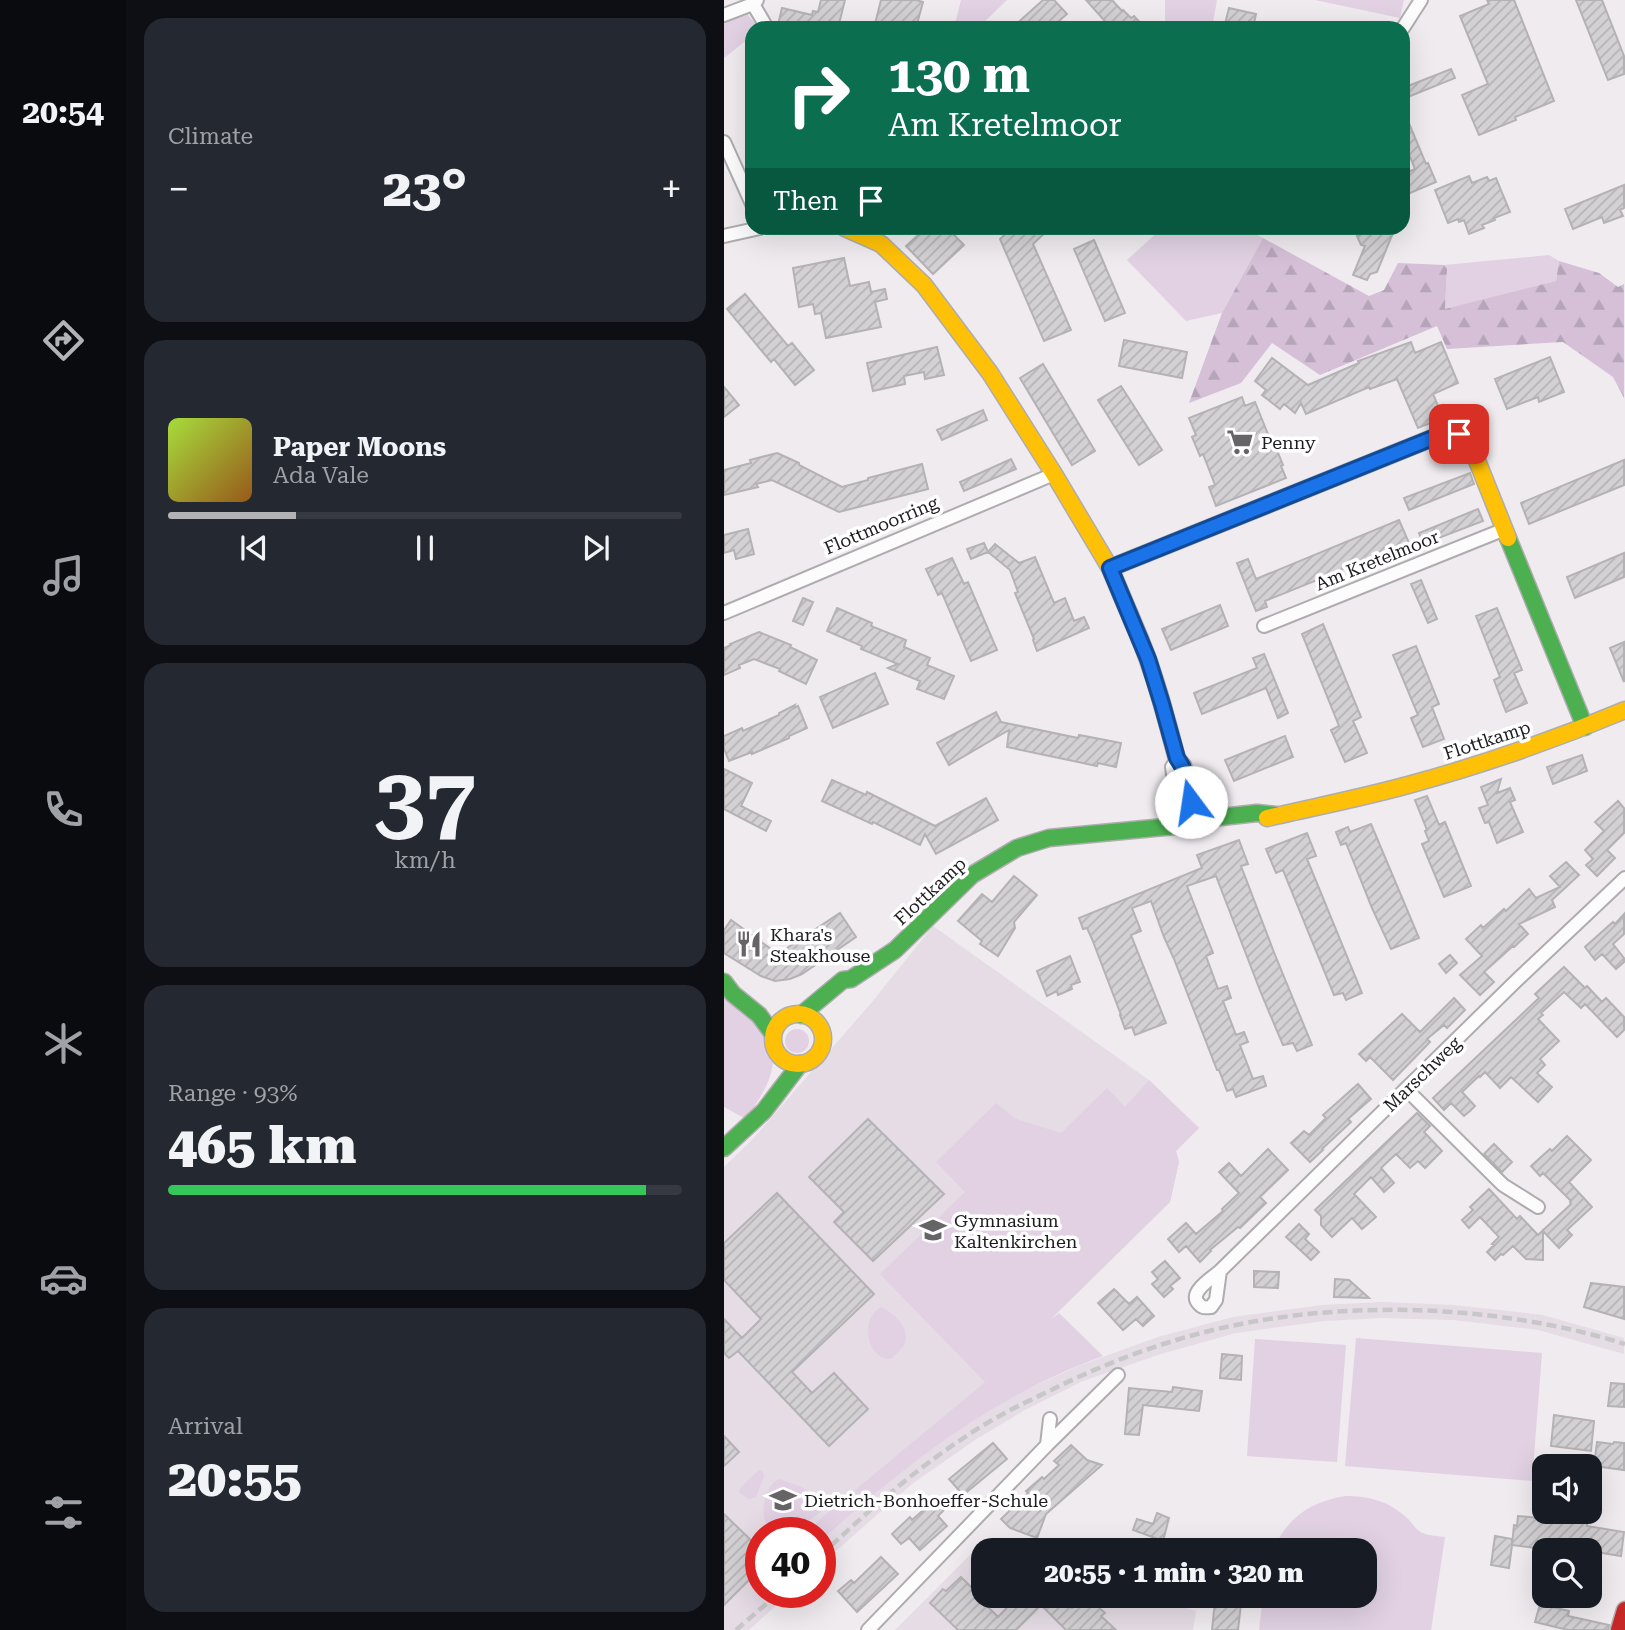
<!DOCTYPE html>
<meta charset="utf-8">
<style>
body{margin:0;font-family:"Roboto Serif",serif;background:#242831;color:#f1f3f6;height:100vh;display:flex;flex-direction:column;font-size:26px;white-space:nowrap}
*{box-sizing:border-box;margin:0}
p{font-size:23px;color:#9ea1a6}
.icon{flex:none;width:38px;height:38px;fill:none;stroke:currentColor;stroke-width:2;stroke-linecap:round;stroke-linejoin:round}
.map{position:relative;flex:1;overflow:hidden}
.side{display:flex;flex-direction:column;gap:18px;padding:18px;background:#0d0f14;width:598px}
.side>*{flex:none}
.hud{position:absolute;left:21px;top:21px;width:665px;height:214px;border-radius:21px;box-shadow:0 7px 28px #0002;background:#0b6e4f;color:#fff;overflow:hidden}
.fabs{position:absolute;left:808px;top:1454px;display:grid;gap:14px}
.fabs a{display:grid;place-items:center;width:70px;height:70px;border-radius:14px;background:#171b24;box-shadow:0 7px 28px #0002;font-size:35px}
.speed{position:absolute;left:21px;top:1517px;display:flex;gap:14px;font-size:35px;font-weight:700;text-align:center}
.speed>*{display:grid;place-content:center;width:91px;height:91px;border-radius:50%;background:#171b24;box-shadow:0 7px 28px #0002;line-height:1}
.speed .limit{border:10px solid #d22;background:#fff;color:#111}
.pin{position:absolute;display:grid;place-items:center;width:60px;height:60px;color:#fff;margin:-30px;border-radius:14px;box-shadow:0 4px 10px #0006}
.me{position:absolute;width:77px;margin:-38px;rotate:346deg;stroke-linejoin:round;filter:drop-shadow(0 0 5px #0008)}
.turn{display:flex;align-items:center;gap:24px;height:147px;padding:0 28px;font-size:32px}
.turn .icon{width:91px;height:91px;stroke-width:2.5}
.turn b{display:block;font-size:49px;line-height:60px}
.then{display:flex;align-items:center;height:66px;padding:0 28px;background:#0003;gap:14px;font-size:26px}
.big{font-size:52px;font-weight:800;line-height:1.1}
.side .tile{flex:1;display:flex;flex-direction:column;justify-content:center;gap:10px;min-width:0;padding:0 24px;border-radius:21px;background:#242831}
.side .dial{align-items:center;gap:0}
.dial b{font-size:91px;line-height:1}
.song{display:flex;align-items:center;gap:21px}
.cover{width:84px;height:84px;border-radius:10px;background:linear-gradient(135deg,hsl(80 70% 55%),hsl(30 70% 35%))}
.played{height:7px;border-radius:4px;background:linear-gradient(90deg,#b3b3b6 25%,#363941 25%)}
.keys{display:flex;justify-content:space-around;direction:ltr}
.heat{display:flex;justify-content:space-between;align-items:center;font-size:38px;direction:ltr}
.charge{height:10px;border-radius:5px;background:linear-gradient(90deg,#34c759 93%,#363941 0)}
.trip{position:absolute;left:247px;top:1538px;width:406px;height:70px;border-radius:21px;background:#171b24;box-shadow:0 7px 28px #0002;font-weight:800;line-height:70px;text-align:center}
main{display:flex;flex:1;min-height:0}
.dock{display:flex;flex-direction:column;width:126px;justify-content:space-around;align-items:center;background:#090b0e;color:#9ea1a6}
.dock .icon{width:49px;height:49px}
.dock .current{color:#b3b3b6}
.dock b{font-size:32px;color:#f1f3f6}
.map>svg:first-child{display:block}
</style>
<main>
<nav class="dock">
<b>20:54</b>
<svg class="icon current" aria-label="directions" viewBox="0 0 24 24"><path d="M12 3l9 9-9 9-9-9zM9 14v-3h6M13 9l2 2-2 2"/></svg>
<svg class="icon" aria-label="music" viewBox="0 0 24 24"><path d="M9 18V5l10-2v13"/><circle cx="6" cy="18" r="3"/><circle cx="16" cy="16" r="3"/></svg>
<svg class="icon" aria-label="phone" viewBox="0 0 24 24"><path d="M5 4h4l2 5-3 2q2 4 5 5l2-3 5 2v4C11 20 4 13 5 4z"/></svg>
<svg class="icon" aria-label="climate" viewBox="0 0 24 24"><path d="M12 3v18M4 7l16 10M4 17L20 7"/></svg>
<svg class="icon" aria-label="car" viewBox="0 0 24 24"><path d="M5 17H2v-5l4-1 3-4h7l3 4 3 1v5h-3M9 17h6M6 11h13"/><circle cx="7" cy="17" r="2"/><circle cx="17" cy="17" r="2"/></svg>
<svg class="icon" aria-label="filters" viewBox="0 0 24 24"><path d="M4 7h16M4 17h16"/><circle cx="9" cy="7" r="2"/><circle cx="15" cy="17" r="2"/></svg>
</nav>
<section class="side">
<div class="tile"><p>Climate</p>
<div class="heat"><a>−</a><b class="big">23°</b><a>+</a></div>
</div>
<div class="tile">
<div class="song"><i class="cover"></i><div><b>Paper Moons</b><p>Ada Vale</p></div></div>
<div class="played"></div>
<div class="keys"><svg class="icon" aria-label="previous" viewBox="0 0 24 24"><path d="M18 5L8 12l10 7zM5 5v14"/></svg><svg class="icon" aria-label="pause" viewBox="0 0 24 24"><path d="M8 5v14M16 5v14"/></svg><svg class="icon" aria-label="next" viewBox="0 0 24 24"><path d="M6 5l10 7-10 7zM19 5v14"/></svg></div>
</div>
<div class="tile dial"><b>37</b><p>km/h</p></div>
<div class="tile"><p>Range · 93%</p><b class="big">465 km</b><div class="charge"></div></div>
<div class="tile"><p>Arrival</p><b class="big">20:55</b></div>
</section>
<div class="map">
<svg width="901" height="1630" viewBox="0 0 901 1630">
<defs>
<pattern id="forest-firs" width="22" height="20" patternUnits="userSpaceOnUse" patternTransform="scale(1.75)"><rect width="22" height="20" fill="#d5c0d7"/><path d="M5 1l3.5 6h-7zM16 11l3.5 6h-7z" fill="#b6a4b8"/></pattern>
<pattern id="building-hatch" width="6" height="6" patternUnits="userSpaceOnUse" patternTransform="scale(1.75)"><rect width="6" height="6" fill="#d4d1d4"/><path d="M-1 1l2-2M0 6l6-6M5 7l2-2" fill="none" stroke="#b6b3b6"/></pattern>
</defs>
<rect width="100%" height="100%" fill="#efebef"/>
<!-- built -->
<path fill="#e5dce6" d="M209,926L425,1080L475,1128L452,1151L455,1162L446,1202L266,1378L79,1533H37V1592L66,1593L25,1630H0V1167L28,1140L148,1002Z
M659,1302L730,1305L819,1315L900,1338V1354L814,1330L729,1320L658,1318L600,1321L512,1333L437,1354L359,1381L301,1410L254,1438L188,1484L96,1565V1542L136,1506L179,1470L239,1427L293,1394L354,1366L434,1337L509,1317L598,1305Z
M260,1541L289,1550H259V1596H424L472,1611L469,1630H171Z"/>
<!-- green -->
<path fill="#e1d1e3" d="M237,0H283L254,28H230Z
M441,0H493L488,28H441Z
M591,0H680L676,18Z
M24,15L35,28H28V36L0,58V22Z
M437,228H519L539,238L498,313L462,321L403,260L437,229Z
M825,255L835,261L832,281L721,310L723,269L720,265Z
M0,991L44,1032C44,1042 49,1052 49,1059C49,1081 33,1102 22,1119L0,1107Z
M61 1041a12 12 0 1 1 24 0a12 12 0 1 1-24 0Z
M425,1080L475,1128L452,1151L455,1162L446,1202L326,1320L335,1313L379,1356C271,1395 180,1465 96,1542V1533H79L261,1382L156,1274L241,1192L212,1162L272,1103L292,1119L337,1133L383,1088L401,1107Z
M157,1307C170,1313 188,1329 180,1345C177,1350 171,1355 167,1359C142,1360 136,1318 157,1307Z
M632,1338L818,1353L808,1481L621,1466Z
M531,1339L622,1345L613,1462L523,1456Z
M35,1470L39,1471L40,1476L32,1497L30,1498L24,1499L15,1492L16,1488Z
M55,1479L75,1486L99,1499L101,1507L98,1511L68,1533H47C44,1528 41,1522 40,1516C38,1503 43,1484 55,1479Z
M621,1496C645,1496 665,1501 683,1518C688,1522 692,1531 699,1533C705,1536 714,1536 721,1537L707,1630H535L539,1596H640V1550H549C564,1517 586,1502 621,1496Z"/>
<!-- forest -->
<path fill="url(#forest-firs)" d="M539,238L645,296L660,290L674,263L720,265L723,269L721,309L832,281L835,261L875,273L894,287L900,284V398L889,377L839,342L723,349L713,326L596,375L548,343L517,383L465,403L498,313Z"/>
<!-- building -->
<path fill="url(#building-hatch)" stroke="#b5b2b5" stroke-width="2" d="M97,0H121L114,28H65L54,25L58,8L88,15L89,11L94,12Z
M157,0H192L199,2L193,24L190,23L189,28H150Z
M319,0H330L343,14L327,28H288Z
M362,0H388L398,11L399,10L407,18L410,16L421,28H387Z
M763,0H790L830,101L791,117L792,120L755,135L738,95L764,84L736,16L765,4Z
M852,0H878L900,56V74L884,80Z
M505,8L532,14L529,28H500Z
M727,69L731,78L679,99V88Z
M679,109L702,164L704,163L712,182L679,196V174L691,169L679,139Z
M745,176L748,183L763,177L765,181L772,178L786,212L770,218L771,220L758,225L760,228L745,234L740,220L735,222L734,219L724,223L711,190Z
M900,185V208L896,210L899,216L880,223L878,217L849,229L841,209Z
M202,228H223L240,245L209,274L182,246Z
M288,228H326L309,244L347,330L320,341L276,239Z
M632,228H671L653,272L646,274L643,280L629,275L641,246L637,245L633,236L635,235Z
M370,240L401,313L381,321L350,249Z
M120,258L126,286L145,282L147,292L161,289L163,299L151,302L157,327L102,338L97,313L91,314L89,304L75,307L69,268Z
M21,294L64,346L68,343L90,370L71,385L50,359L47,362L3,309Z
M400,340L463,352L458,378L395,366Z
M687,342L691,353L717,342L734,383L709,394L719,418L694,428L673,379L646,389L645,387L582,414L577,403L571,413L560,404L556,409L538,395L542,390L531,381L548,358L584,385L635,363L634,361Z
M213,347L220,375L201,379L200,372L180,376L181,384L149,391L143,363Z
M826,357L840,392L815,402L814,397L783,409L771,379Z
M319,364L371,451L348,465L296,378Z
M397,386L438,450L415,465L374,400Z
M0,387L15,405L0,417Z
M518,397L521,406L531,402L550,449L552,448L559,465L557,466L562,478L492,506L485,487L491,485L479,454L476,456L468,437L472,435L465,418Z
M259,410L263,420L218,440L213,430Z
M53,453L75,463V465L118,487L144,480V478L198,464L204,489L115,512L48,480L32,484L34,487L0,495V470L27,463L26,460Z
M287,459L292,469L240,491L236,482Z
M900,460V485L805,524L797,503Z
M746,473L750,484L685,510L680,498Z
M754,509L759,521L699,544L695,533Z
M675,520L685,543L541,601L543,607L532,611L513,563L524,559L532,579Z
M24,529L30,554L12,559L10,550L0,553V535Z
M260,543L264,552L247,559L243,549Z
M271,544L295,563L311,557L330,603L341,598L350,621L360,617L365,628L313,651L309,640L310,639L291,593L294,592L286,570L264,552Z
M900,553V577L851,598L843,577Z
M228,558L240,584L244,582L273,650L247,661L218,593L214,595L202,569Z
M697,580L713,619L704,623L687,584Z
M79,598L89,602L79,625L69,621Z
M496,605L504,626L447,650L438,629Z
M113,608L148,623L147,626L182,640L180,647L206,658L203,665L230,676L220,699L193,689L196,681L164,668L174,664L137,649L138,646L103,631Z
M773,608L798,670L790,673L803,703L782,712L770,680L776,677L752,616Z
M599,624L637,717L629,721L643,753L621,762L607,730L615,726L578,634Z
M35,632L67,645L66,647L93,660L82,684L55,671L56,669L30,659L15,665L16,668L0,675V648L7,645L6,644Z
M900,642V682L886,648Z
M692,646L715,704L708,707L720,739L699,747L687,718L694,715L669,655Z
M540,654L564,713L554,718L542,688L478,714L470,693L533,668L529,658Z
M151,673L164,704L109,728L96,697Z
M71,705L70,708L74,706L83,728L65,736V738L28,754V752L5,761L0,749V736L18,728L19,731L55,715V713Z
M272,712L277,722L354,738L355,735L397,743L392,767L374,763L373,766L283,747L285,730L225,765L213,743Z
M561,736L569,757L510,781L501,760Z
M858,755L863,771L829,784L823,767Z
M0,769L28,783L17,806L47,821L42,831L0,809Z
M777,779L773,793L786,788L791,800L786,802L799,832L773,843L765,822L761,823L755,808L764,805L757,787Z
M108,780L142,795L143,792L211,826L262,798L274,820L212,854L201,834L196,845L149,822L148,824L98,801Z
M703,796L715,825L721,822L747,886L720,897L698,844L705,841L701,831L703,830L691,800Z
M894,801L900,808V833L883,850L891,858L873,876L862,865L869,859L861,850L880,831L871,822Z
M647,824L695,938L667,949L648,908L622,843L617,845L612,832L624,827L626,832Z
M583,833L592,856L583,859L638,993L622,1000L619,993L610,995L559,870L552,873L542,849Z
M515,840L524,864L517,866L551,955L588,1045L573,1051L569,1043L559,1045L537,993L492,876L463,886L489,953L482,956L494,989L503,986L507,998L499,1001L512,1035L520,1032L524,1042L516,1045L529,1079L539,1076L542,1086L512,1097L509,1089L503,1091L495,1070H493L450,959L440,937L427,901L408,908L417,931L407,935L442,1023L411,1035L408,1027L401,1029L396,1015H397L368,939L363,928L359,929L355,918L478,868L473,855Z
M842,862L855,875L828,900L831,907L795,924L804,934L790,947L789,946L760,972L770,982L756,995L736,975L758,956L742,939L757,925L759,928L780,909L782,911L805,889L812,898L836,887L826,876Z
M290,876L313,895L290,922L291,928L274,956L256,944L258,941L234,921L258,894L268,902Z
M116,913L132,937L78,974L66,979L51,981L37,976L0,953V930L7,920L51,952H57Z
M900,914V934L889,944L900,958V962L892,969L878,954L871,960L861,947L889,922L891,924Z
M726,955L733,963L722,973L715,964Z
M346,956L356,982L347,985L348,989L334,995L333,991L323,996L313,971Z
M840,967L861,988L863,986L878,1002L882,998L900,1017V1030L893,1037L861,1004L857,1008L840,992L817,1013L819,1015L814,1019L835,1041L816,1059L821,1065L813,1073L828,1087L814,1102L787,1077L776,1088L761,1072L756,1077L755,1076L738,1092L751,1106L746,1111L740,1116L727,1103L720,1110L709,1098L815,998L811,994Z
M730,998L741,1010L723,1028L720,1025L703,1039L706,1042L669,1080L646,1057L642,1061L635,1054L678,1014L696,1032Z
M634,1084L647,1099L624,1119L627,1122L598,1149L599,1150L586,1162L567,1143L580,1131L585,1135L602,1118L599,1115Z
M693,1113L706,1126L700,1132L718,1151L701,1168L694,1161L686,1168L672,1154L657,1168L670,1183L660,1192L647,1177L630,1194L652,1217L638,1229L628,1218L608,1237L597,1225V1216L591,1210Z
M144,1119L220,1194L149,1261L110,1222L120,1212L85,1177Z
M843,1136L867,1160L845,1182L868,1207L843,1230L848,1235L835,1248L819,1231V1260L802,1259L789,1246L779,1255L777,1254L771,1260L763,1252L770,1245L768,1244L775,1237L756,1217L745,1228L738,1220L749,1210L746,1207L765,1189L793,1219L796,1216L814,1235L847,1204L846,1202L847,1201L819,1173L816,1176L807,1166L826,1149L828,1151Z
M770,1144L788,1162L778,1172L760,1154Z
M544,1149L564,1170L536,1197L542,1203L516,1228L514,1227L486,1250L487,1251L476,1262L462,1246L455,1252L444,1239L462,1223L472,1234L499,1211L498,1209L515,1193L495,1172L505,1163L517,1176Z
M53,1193L150,1294L68,1372L88,1393L110,1373L144,1409L105,1446L14,1351L5,1358L0,1353V1319L18,1338L37,1319L0,1280V1243Z
M575,1224L585,1234L581,1239L595,1252L587,1260L562,1237Z
M441,1261L456,1278L446,1286L449,1289L440,1297L428,1284L434,1279L428,1272Z
M530,1271L555,1272L554,1288L530,1287Z
M611,1279L625,1280L645,1298L610,1297Z
M867,1283L900,1287V1319L860,1307Z
M390,1289L405,1304L413,1297L430,1316L419,1326L412,1319L399,1330L374,1303Z
M498,1354L518,1356L517,1380L496,1378Z
M887,1383L900,1384V1407L884,1406Z
M449,1387L478,1391L475,1411L419,1405L415,1435L401,1434L405,1388L448,1392Z
M830,1415L870,1421L867,1451L827,1446Z
M0,1436L15,1452L0,1466Z
M873,1442L889,1444L890,1442L900,1443V1470L870,1466Z
M269,1443L283,1459L239,1495L225,1479Z
M347,1445L363,1460L378,1465L322,1514L313,1538L286,1528L277,1519L304,1493L302,1491L318,1477L320,1479L335,1465L330,1461Z
M213,1498L222,1508L214,1516L223,1526L196,1550L185,1538L177,1544L168,1534L186,1517L188,1520Z
M433,1513L445,1518L439,1541L409,1530L413,1519L429,1524Z
M0,1514L37,1550V1568L0,1605Z
M794,1516L863,1523V1526L900,1532L897,1556L859,1550L860,1546L812,1541L811,1548L788,1545L785,1568L767,1565L771,1536L788,1539V1545L790,1525L793,1526Z
M157,1557L174,1574L133,1612L114,1591L127,1580L130,1583Z
M237,1577L253,1593L251,1594L274,1617L294,1596H336L348,1608L355,1601L358,1604L364,1598L381,1613L377,1616L392,1630H342L317,1605L292,1630H234L206,1603L219,1589L222,1591Z
M491,1601L517,1604L514,1630H488Z
M816,1604L845,1611L844,1616L885,1625L884,1630H844L811,1622Z"/>
<g fill="none" stroke-linecap="round" stroke-linejoin="round">
<!-- street casing -->
<g stroke="#afacaf" stroke-width="16">
<path id="street" d="M29,4L43,28
M0,15L29,4L33,0
M679,28L697,0
M0,142L28,204
M0,236L36,228
M0,613L330,474
M540,626L781,529
M453,759L448,767L456,826
M682,1089L779,1185L814,1207
M496,1271L492,1300L487,1307C482,1307 479,1309 475,1304C463,1293 488,1278 496,1271L792,981L901,878
M323,1445L394,1375
M144,1630L323,1445L326,1419"/>
</g>
<!-- fast casing -->
<g stroke="#afacaf" stroke-width="19">
<path id="fast" d="M784,538L861,727
M416,639C432,678 442,718 453,759L459,766L473,824
M0,982L9,994L35,1015L49,1034
M77,1015L119,980L127,979L171,950L248,875L293,848L325,838L483,823L488,818L533,813L552,815
M0,1148L40,1111L76,1064"/>
</g>
<!-- slow casing -->
<g stroke="#afacaf" stroke-width="19">
<path id="slow" d="M121,228L157,244L200,285L266,373L330,474L386,568L416,639
M386,568L721,433L735,434L746,443L784,538
M543,818C590,807 637,798 684,785C758,765 830,740 901,710
M49 1039a25 25 0 1 1 50 0a25 25 0 1 1-50 0Z"/>
</g>
<!-- jam casing -->
<g stroke="#afacaf" stroke-width="19">
<path id="jam" d="M895,1630L901,1610"/>
</g>
<!-- street -->
<use href="#street" stroke="#fdfcfd" stroke-width="12"/>
<!-- fast -->
<use href="#fast" stroke="#4caf50" stroke-width="16"/>
<!-- slow -->
<use href="#slow" stroke="#ffc107" stroke-width="16"/>
<!-- jam -->
<use href="#jam" stroke="#c62828" stroke-width="16"/>
<!-- rail -->
<path stroke="#c8c7c8" stroke-width="4.5" stroke-dasharray="10 5" stroke-linecap="butt" d="M96,1556C143,1512 190,1470 244,1435C269,1418 296,1405 323,1392C369,1369 416,1350 466,1336C602,1298 766,1302 901,1344
M12,1630L56,1592"/>
</g>
<g fill="none" stroke-linecap="round" stroke-linejoin="round">
<!-- route casing -->
<g stroke="#114b97" stroke-width="18">
<path id="route" d="M467,802L458,766L453,758L438,704L424,659L386,568L721,433L735,434"/>
</g>
<!-- route -->
<use href="#route" stroke="#1a73e8" stroke-width="12"/>
</g>
<!-- icons -->
<defs>
<g id="supermarket-bare" transform="scale(2.1)"><path d="M-6-5.5h2.5l.6 2H6L4.5 2H-2.5L-4.4-4H-6ZM-1.5 3.2a1.3 1.3 0 1 0 .1 0ZM3 3.2a1.3 1.3 0 1 0 .1 0Z" fill="#676468" stroke="#fff" stroke-width="2.5" paint-order="stroke"/></g>
<g id="restaurant-bare" transform="scale(2.1)"><path d="M-5-6h1v4h1v-4h1v4h1v-4h1v5L-1.5 .5V6h-2V.5L-5-1ZM5-6V6H3V1.5H1.5Q1.5-4 5-6Z" fill="#676468" stroke="#fff" stroke-width="2.5" paint-order="stroke"/></g>
<g id="school-bare" transform="scale(2.1)"><path d="M0-5L7-2L0 1L-7-2ZM-4 1L0 2.5L4 1V4Q0 6-4 4Z" fill="#676468" stroke="#fff" stroke-width="2.5" paint-order="stroke"/></g>
</defs>
<g fill-rule="evenodd">
<use href="#supermarket-bare" x="516" y="442"/>
<use href="#restaurant-bare" x="25" y="944"/>
<use href="#school-bare" x="209" y="1230"/>
<use href="#school-bare" x="59" y="1500"/>
</g>
<g text-anchor="middle" dominant-baseline="central" stroke-width="7" stroke-linejoin="round" paint-order="stroke">
<!-- poi labels -->
<g font-size="18" fill="#1e1c1f" stroke="#fff" text-anchor="start">
<text x="537" y="442">Penny</text>
<text x="46" y="934">Khara's<tspan x="46" dy="21">Steakhouse</tspan></text>
<text x="230" y="1220">Gymnasium<tspan x="230" dy="21">Kaltenkirchen</tspan></text>
<text x="80" y="1500">Dietrich-Bonhoeffer-Schule</text>
</g>
<!-- street labels -->
<g font-size="18" fill="#1e1c1f" stroke="#fff">
<text transform="translate(157 525) rotate(-23)">Flottmoorring</text>
<text transform="translate(653 560) rotate(-22)">Am Kretelmoor</text>
<text transform="translate(763 740) rotate(-18)">Flottkamp</text>
<text transform="translate(206 891) rotate(-43)">Flottkamp</text>
<text transform="translate(698 1074) rotate(-44)">Marschweg</text>
</g>
</g>
</svg>
<div class="fabs">
<a><svg class="icon" aria-label="sound" viewBox="0 0 24 24"><path d="M4 9h4l5-4v14l-5-4H4zM17 9q2 3 0 6"/></svg></a>
<a><svg class="icon" aria-label="search" viewBox="0 0 24 24"><circle cx="10" cy="10" r="6"/><path d="M15 15l6 6"/></svg></a>
</div>
<div class="speed"><div class="limit">40</div></div>
<div class="pin" style="left:735px;top:434px;background:#d93025"><svg class="icon" aria-label="arrive" viewBox="0 0 24 24"><path d="M6 21V4h12l-3 4 3 4H6"/></svg></div>
<svg class="me" style="left:467px;top:802px" viewBox="-20 -20 40 40"><circle r="19" fill="#fff"/><path d="M0-13L10 11 0 6-10 11z" fill="#1a73e8"/></svg>
<div class="trip">20:55 · 1 min · 320 m</div>
<div class="hud">
<div class="turn"><svg class="icon" aria-label="right" viewBox="0 0 24 24"><path d="M7 20v-9h11M14 6l5 5-5 5"/></svg><div><b>130 m</b>Am Kretelmoor</div></div>
<div class="then">Then<svg class="icon" aria-label="arrive" viewBox="0 0 24 24"><path d="M6 21V4h12l-3 4 3 4H6"/></svg></div>
</div>
</div>
</main>
